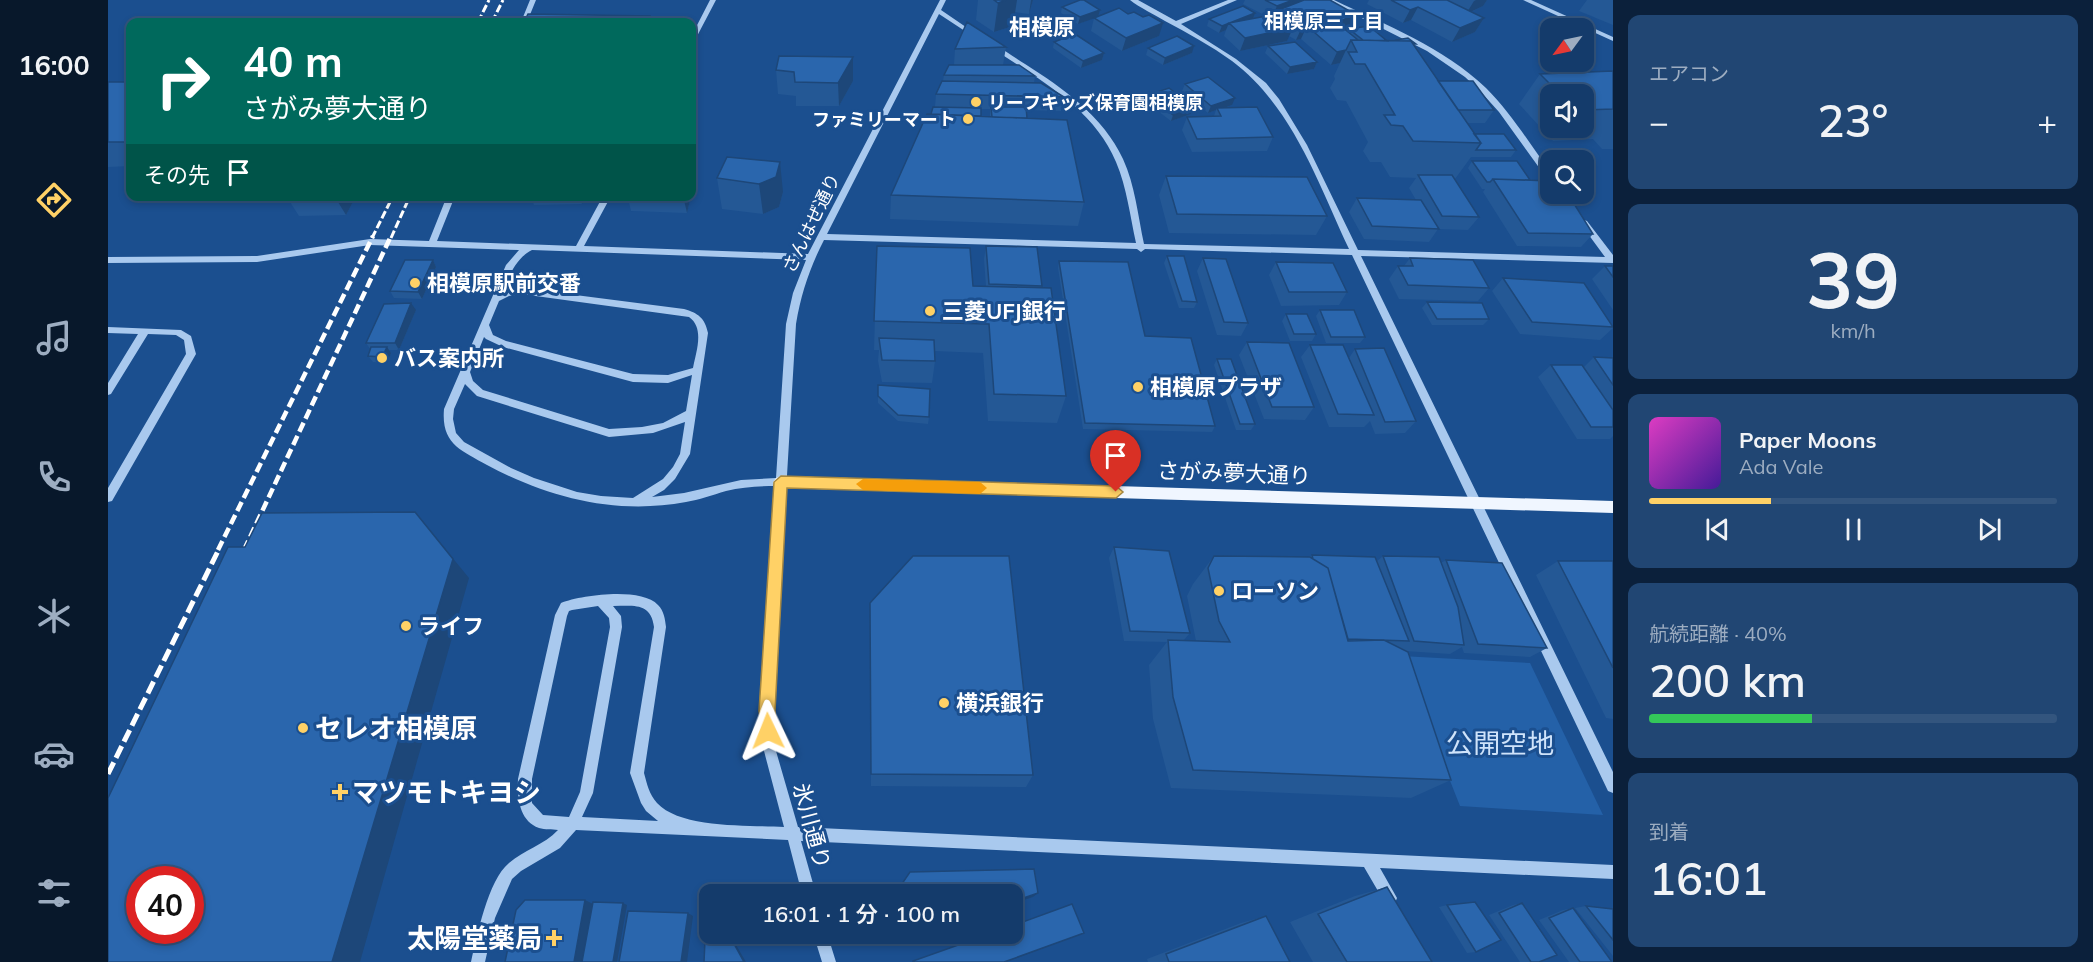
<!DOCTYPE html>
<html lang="ja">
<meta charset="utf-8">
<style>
body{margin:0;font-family:Mulish,"Noto Sans JP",sans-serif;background:#214673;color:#f1f3f6;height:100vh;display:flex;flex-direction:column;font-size:22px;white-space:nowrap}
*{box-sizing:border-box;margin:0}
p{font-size:20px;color:#9dadc1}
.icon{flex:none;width:33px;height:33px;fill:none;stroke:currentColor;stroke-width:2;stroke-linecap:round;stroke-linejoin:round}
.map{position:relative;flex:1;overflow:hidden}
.sheet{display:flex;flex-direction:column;gap:15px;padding:15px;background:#0b203b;width:480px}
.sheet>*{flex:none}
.banner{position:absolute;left:18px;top:18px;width:570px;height:183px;border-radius:12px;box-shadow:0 3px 9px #0003,0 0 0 2px #33557e;background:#00695c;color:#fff;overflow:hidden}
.needle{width:39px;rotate:237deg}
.controls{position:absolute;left:1432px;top:18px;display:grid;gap:12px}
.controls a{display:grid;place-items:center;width:54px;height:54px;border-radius:12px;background:#143b6b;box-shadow:0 3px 9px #0003,0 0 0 2px #33557e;font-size:30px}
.speed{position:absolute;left:18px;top:866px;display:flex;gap:12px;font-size:30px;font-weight:700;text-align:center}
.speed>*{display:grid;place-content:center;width:78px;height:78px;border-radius:50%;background:#143b6b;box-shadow:0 3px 9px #0003,0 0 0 2px #33557e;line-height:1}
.speed .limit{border:9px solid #d22;background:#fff;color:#111}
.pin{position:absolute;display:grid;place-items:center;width:51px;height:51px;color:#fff;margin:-62px -26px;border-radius:50% 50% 50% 0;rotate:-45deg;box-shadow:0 0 6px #0007}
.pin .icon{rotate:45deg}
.me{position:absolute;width:66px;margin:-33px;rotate:358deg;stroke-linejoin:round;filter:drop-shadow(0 0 4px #0008)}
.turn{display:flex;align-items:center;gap:21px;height:126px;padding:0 18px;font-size:27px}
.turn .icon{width:78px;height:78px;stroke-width:2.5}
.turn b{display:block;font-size:42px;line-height:51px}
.then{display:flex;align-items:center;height:57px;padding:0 18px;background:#0003;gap:12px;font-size:22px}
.big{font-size:45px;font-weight:600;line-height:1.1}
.sheet .widget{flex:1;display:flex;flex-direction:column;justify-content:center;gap:9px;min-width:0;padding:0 21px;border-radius:12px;background:#214673}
.sheet .dial{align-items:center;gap:0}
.dial b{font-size:78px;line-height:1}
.song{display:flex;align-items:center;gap:18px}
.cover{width:72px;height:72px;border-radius:9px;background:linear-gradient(135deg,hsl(310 70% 55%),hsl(260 70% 35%))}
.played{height:6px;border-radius:3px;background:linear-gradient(90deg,#ffd166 30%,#33557e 30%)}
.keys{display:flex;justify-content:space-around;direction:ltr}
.heat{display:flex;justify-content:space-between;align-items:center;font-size:33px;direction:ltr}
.charge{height:9px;border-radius:4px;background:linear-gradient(90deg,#34c759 40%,#33557e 0)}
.trip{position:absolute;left:591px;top:884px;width:324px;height:60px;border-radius:12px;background:#143b6b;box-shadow:0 3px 9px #0003,0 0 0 2px #33557e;font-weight:600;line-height:60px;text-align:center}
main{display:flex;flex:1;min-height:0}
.tabs{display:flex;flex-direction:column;width:108px;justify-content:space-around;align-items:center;background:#08182b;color:#9dadc1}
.tabs .icon{width:42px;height:42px}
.tabs .active{color:#ffd166}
.tabs b{font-size:27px;color:#f1f3f6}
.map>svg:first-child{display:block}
</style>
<main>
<nav class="tabs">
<b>16:00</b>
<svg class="icon active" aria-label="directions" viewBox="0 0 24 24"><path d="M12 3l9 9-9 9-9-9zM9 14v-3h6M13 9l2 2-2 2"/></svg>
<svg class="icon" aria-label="music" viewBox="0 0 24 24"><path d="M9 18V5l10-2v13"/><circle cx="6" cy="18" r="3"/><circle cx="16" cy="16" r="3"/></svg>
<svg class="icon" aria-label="phone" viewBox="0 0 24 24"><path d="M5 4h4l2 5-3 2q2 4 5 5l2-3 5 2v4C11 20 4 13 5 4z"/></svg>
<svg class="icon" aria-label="climate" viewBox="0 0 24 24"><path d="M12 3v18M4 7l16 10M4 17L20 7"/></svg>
<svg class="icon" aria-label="car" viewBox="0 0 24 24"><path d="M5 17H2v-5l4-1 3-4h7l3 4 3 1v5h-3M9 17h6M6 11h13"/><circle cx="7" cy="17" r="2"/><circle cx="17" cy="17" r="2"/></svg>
<svg class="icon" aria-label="filters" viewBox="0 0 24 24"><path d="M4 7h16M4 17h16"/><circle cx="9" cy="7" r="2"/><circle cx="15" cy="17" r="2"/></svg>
</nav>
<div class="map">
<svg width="1505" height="962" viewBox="0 0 1505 962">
<rect width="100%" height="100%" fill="#1b4f8f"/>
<!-- green -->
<path fill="#2461a8" d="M1293,656L1422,663L1495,815L1352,806Z"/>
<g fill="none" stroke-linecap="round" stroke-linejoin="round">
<!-- minor -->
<path fill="#a9c9ee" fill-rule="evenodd" d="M422,0H428L419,22H413Z
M602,0H608L587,40L584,42V35Z
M832,0H838L833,10L871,36L866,37L831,14L719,234L1028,243C1022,216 1019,188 1008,162C986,108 930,79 884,48V46L886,45C897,50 907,58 917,64C956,89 995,116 1015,159C1027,185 1030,216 1036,244L1241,249C1210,183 1185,107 1124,61C1103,46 1080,33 1057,21C1046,14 1032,8 1022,0H1030L1068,21L1120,0H1129L1073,24L1128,59L1158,83L1171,99L1199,145L1250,250L1497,257L1472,223L1476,220L1479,221L1505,255V263L1253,256L1505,772V793L1500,791L1244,255L1037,249L1033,252L1029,249L716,240C702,267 693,294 688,324L665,711L668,751L690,827L1505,865V879L1272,868L1289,898L1287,903L1282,905L1277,903L1256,867L693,841L708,894H694L680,840L468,830L452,848L413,871L404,879L387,918L377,962H363C369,936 380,880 401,863C416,850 436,845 450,830C444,829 437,830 431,828C411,821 409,797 410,779L447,615L453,603C474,595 533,587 550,605C556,611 557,619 558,627L536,773C539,784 541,794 549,803C573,829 642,825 676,827L656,751L653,711L668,486C651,486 634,487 618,491C604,495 591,500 578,502C508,515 441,498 379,465C353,450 333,444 336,409L398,265L411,250L262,245L149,262L0,263V257L149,256L262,239L321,241L339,196H347L329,241L468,246L495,196H503L476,246L700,254ZM424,250L698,260L685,293L678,324L668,478L633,480L576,493L544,497L556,490L567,479L582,454L600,333C597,318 590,313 576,309L413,288L395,291C402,275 407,259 424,250ZM413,294L581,317C597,328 588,352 585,368L560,375L525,374L398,341L385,335L381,325L391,301L401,296ZM376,337L378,339L395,347L525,382L560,383L584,375L578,411L555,423L534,427L501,429L375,390L365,381L362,372ZM357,384L369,396L501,437L545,433L577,422L572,454L565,467L555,479L525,498L493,496L469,492L426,478L403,468L356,442L348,433L345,419L346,409ZM490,606L501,618L502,627L472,792L461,817L435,815L424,803V779L459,616L461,611L464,610ZM505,606C525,606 543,602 546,627L522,773L533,803L538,811L550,821L474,817L485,793L514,627L513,616Z
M1218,0H1226C1278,25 1335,47 1378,88C1403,113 1422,144 1443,173V180H1440L1391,112L1373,92L1357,77L1319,51Z
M1415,0H1423L1505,37V41Z
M0,327L73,330L83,336L88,354L4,501L0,502V488L78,354L76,340L68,335L40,334L3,394L0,395V383L30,334L0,333Z
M705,933H719L728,962H714Z"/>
<!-- major -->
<path fill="#f0f6ff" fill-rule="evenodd" d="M673,476L1505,501V513L673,488L668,486L665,482L668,478Z"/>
<!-- rail-far2 -->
<path stroke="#fff" stroke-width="3" stroke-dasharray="8 3" stroke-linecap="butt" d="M370,22L381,0
M384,22L395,0
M264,238L285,196
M283,238L302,196"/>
<!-- rail-far1 -->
<path stroke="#fff" stroke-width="4.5" stroke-dasharray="10 4.5" stroke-linecap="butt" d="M110,550L265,236
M136,550L283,236"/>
<!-- rail -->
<path stroke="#fff" stroke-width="5" stroke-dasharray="13 5" stroke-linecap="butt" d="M130,563L137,549
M0,774L111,549"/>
</g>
<!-- wall -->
<path fill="#245895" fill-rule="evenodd" d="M870,0H925L921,14L907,12L905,26L886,32L868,20Z
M1137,0H1222L1241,27L1236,29L1240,32L1241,29L1279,41H1287L1288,40L1307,46L1330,81L1386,110L1377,123H1359L1366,134L1408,150L1403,157H1363L1347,179L1371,217L1360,230L1330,229L1321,242L1256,239L1241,212L1249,198L1308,200L1301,188L1308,178L1282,177L1273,162H1262L1255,151L1260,142L1238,101L1229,100L1222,88L1227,79L1226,76L1232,63L1223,65L1193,39L1188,40L1181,36L1179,41L1132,51L1116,36L1118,30L1111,33L1099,26L1101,19L1147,13L1145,19L1158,16L1135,4Z
M1261,0H1379L1375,6L1363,12L1376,18L1367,32L1344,42L1303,20L1295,23L1259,4Z
M1479,0H1505V25L1471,11Z
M954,7L992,10L990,16L1051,36L1014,51L983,31L986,18L970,24L953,13Z
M946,42L996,53L994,60L973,68L945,48Z
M1160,46L1209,62L1206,69L1179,74L1157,53Z
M898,47L895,65L927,76L926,83L956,97L953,111L918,110L919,118L976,202L970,226L782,219L783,195L823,114L827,107L828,94L835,81L836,75L846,65L847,49ZM873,109H882V117L873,116Z
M1040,48L1084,53L1055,65L1038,55Z
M668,70L745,81L731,106H688V96L670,94Z
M1505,71V149H1494L1485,139L1445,141L1411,104L1432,74ZM1443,94H1476V128H1443Z
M0,82H22V166L0,167Z
M1077,84L1124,105L1116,108L1165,137L1159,151L1084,152L1074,130L1079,117L1106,116L1108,110L1100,113L1074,91Z
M1040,95L1083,114L1063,121L1038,102Z
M619,157L675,192L671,207L655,214L614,209L609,178Z
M1364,161L1422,180L1485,234L1473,247L1409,246L1375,192L1377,189H1374L1360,168Z
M1058,176L1219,216L1208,235L1061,233L1051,195Z
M248,196L238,215L191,216L182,202Z
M357,196H408L406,203H360Z
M423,196H477L474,204L426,205Z
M583,196L579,213L523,211L520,198Z
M769,246L865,286H878L876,259L878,246L934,286L933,288L958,396L949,423L880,421L875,353L826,351L827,361L824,383L774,382L770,361L771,350H766Z
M1059,256L1089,302L1086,308H1071L1056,263Z
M1095,258L1140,323L1133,336L1109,335L1089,271Z
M1302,258L1381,288L1370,301L1291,299L1281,279L1290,266H1296Z
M325,260L328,267L314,299L286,298L282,291Z
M951,261L1037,336L1107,426L1104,432L975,429L950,268Z
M1168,262L1239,292L1231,305L1173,306L1161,275Z
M1497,266H1505V310L1484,279Z
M1395,278L1505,326V328L1492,340L1412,334L1384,291Z
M1319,302L1381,319L1375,325H1324L1314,308Z
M308,310L291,350H281L283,353L279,363L265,362L260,356L263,350L258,343Z
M1212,310L1257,337L1252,343H1218L1208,316Z
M1178,314L1208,334L1204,341H1182L1174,321Z
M1139,342L1206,407L1197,420L1156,419L1131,355Z
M1202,345L1241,358L1247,349L1308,421L1297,433L1267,434L1262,421L1256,427H1221L1193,357Z
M1486,357L1505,358V436L1502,439H1469L1430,377L1443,365L1476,367Z
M1109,359L1147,424L1143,430H1128L1106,365Z
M770,385L821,417L820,424L790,421L770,403Z
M1006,547L1082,633L1075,641H1088L1079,596L1085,584L1106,556L1201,557L1204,555L1269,561L1275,556L1333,563L1338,560L1439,648L1422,657L1356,653L1354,647L1342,654L1297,651L1343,780L1303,798L1063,788L1045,719L1041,665L1059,642L1016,641L1001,558Z
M1450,561H1505V719L1498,718L1428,575Z
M762,603L925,775L918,787L763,786Z
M1279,887L1324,962H1205L1182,922L1247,896Z
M1414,903L1431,962H1412L1381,915L1405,905Z
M1339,905L1368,952L1359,953L1331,907Z
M1478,906L1505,909V956L1467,908Z
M1465,908L1504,962H1461L1431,920L1455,910Z
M1158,916L1182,962H1040L1039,959L1133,923Z
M796,933H827L799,943Z"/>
<!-- shaded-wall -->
<path fill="#1d4779" d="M898,0H909L905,26L886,32L890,3Z
M923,0H925L921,14Z
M1185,0H1199L1173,9L1170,17L1163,19L1169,6Z
M1368,0H1379L1375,6L1358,14L1366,1Z
M1310,7L1303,20L1295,23L1302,10Z
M992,10L990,17L970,24L972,17Z
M1147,13L1145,19L1121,23Z
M1247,14L1241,27L1222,36L1229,23Z
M1376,18L1367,32L1344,42L1352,28Z
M1055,23L1051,36L1014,51L1018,38Z
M1121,23L1118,30L1111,33L1114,26Z
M1199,26L1193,39L1188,40L1194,27Z
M1185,28L1179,41L1132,51L1137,38Z
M1086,46L1084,53L1055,65L1057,58Z
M1238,50L1232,63L1223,65L1229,52Z
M996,53L994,60L973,68L975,61Z
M745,57V81L731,106L730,83Z
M1209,62L1206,69L1179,74L1182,67Z
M1127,98L1124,105L1110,110L1109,108L1108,110L1100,113L1103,106Z
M1086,107L1083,114L1063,121L1065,115Z
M587,155L590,169L584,194V170Z
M672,162L675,192L671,207L655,214L651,184Z
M232,196H248L238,215L230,202Z
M403,196H408L406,203Z
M472,196H477L474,204Z
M577,196H583L579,213L576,200Z
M325,260L328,267L314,299L310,292Z
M303,303L308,310L291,350L287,343Z
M279,347L283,353L279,363L274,357Z
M307,512L361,578L252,962H224Z
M930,893L925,897L904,904V902Z
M477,900L485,904L475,962H466Z
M515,903L519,905L509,962H505Z
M580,913L585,916L579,962H573Z
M620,933H621L638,962H636Z
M821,933H827L799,943L801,941Z
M976,933L898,962H896Z"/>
<!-- building -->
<path fill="#2a66ad" stroke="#1d4779" stroke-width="1.5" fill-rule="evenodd" d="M886,0H898L890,3Z
M972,0H976L992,10L972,17L954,7Z
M1157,0H1185L1169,6Z
M1196,0H1222L1247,14L1229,23L1250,40H1243L1238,50L1229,52L1199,26L1194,27L1179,18L1184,16L1173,9Z
M1283,0H1339L1376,18L1352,28L1310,7L1302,10Z
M1135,6L1147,13L1114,26L1101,19Z
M1011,8L1020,14L1026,12L1035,17L1041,15L1055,23L1018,38L986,18Z
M420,14L542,16L540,22H416Z
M1169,14L1185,28L1137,38L1121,23Z
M859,22L898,47L847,49Z
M1261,26L1279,41L1255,40L1241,29Z
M967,34L996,53L975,61L946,42Z
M1069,36L1086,46L1057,58L1040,48Z
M1300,38L1308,44H1305L1303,41H1289L1288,40Z
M1243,40L1303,41L1373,143L1305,141L1295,126L1283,125L1276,115H1287L1257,64H1247L1240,52H1249Z
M1187,42L1209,62L1182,67L1160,46Z
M671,56L745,57L730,83L687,82L686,72L668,70Z
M841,65H911L927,76L836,75Z
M1505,71V109L1476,110V94H1452L1432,74Z
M1100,77L1127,98L1103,106L1077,84Z
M834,81L933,83L956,97L828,94Z
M1330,81H1365L1386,110H1350Z
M0,82H22V142H0Z
M1061,88L1086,107L1065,115L1040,95Z
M825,107L873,108V116L823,114Z
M883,107H918L919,118L884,117Z
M1149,107L1165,137L1089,139L1079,117L1113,116L1109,108Z
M819,114L959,120L976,202L783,195Z
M1366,134H1396L1408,150H1368L1373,143Z
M584,155H587L584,170Z
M619,157L672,162L668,177L651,184L609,178Z
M1364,161H1409L1422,180L1385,179L1382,182H1379Z
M1310,175H1344L1371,217L1334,216Z
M1058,176L1199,177L1219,216L1069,214Z
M1385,179L1443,181V194H1460L1485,234L1420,233Z
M185,196H232L230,202H182Z
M520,196H577L576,200L520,198Z
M1249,198L1313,200L1331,229L1264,226Z
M769,246L862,248L865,286L943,288L958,396L886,394L881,324L766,321Z
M878,246L929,247L934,286L881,284Z
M1059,256H1076L1089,302L1074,301Z
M1095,258L1118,259L1140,323L1116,322Z
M1302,258L1365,260L1381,288L1300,285L1290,266H1305Z
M297,260H325L310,292L282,291Z
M951,261L1020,262L1037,336L1083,338L1107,426L977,423Z
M1168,262L1225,263L1239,292H1181Z
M1497,266H1505V277Z
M1395,278L1476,283L1505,327L1424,322Z
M1319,302L1374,303L1381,319H1329Z
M303,303L287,343H258L276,304Z
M1212,310H1246L1257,337H1223Z
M1178,314H1199L1208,334H1186Z
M771,338L826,340L827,361L774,360Z
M1139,342L1181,343L1206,407H1164Z
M1202,345H1235L1266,415L1230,414Z
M263,347H279L274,357L260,356Z
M1276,348L1308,421L1277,422L1247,349Z
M1486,357L1505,358V385Z
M1109,359H1123L1147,424H1132Z
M1443,365H1474L1505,410V427H1483Z
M770,385L822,389L821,417L790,415L770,396Z
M307,512L345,559L224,962H0V798L120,547H137L154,513ZM32,879H82V930H32Z
M1006,547L1061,551L1082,633L1022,631Z
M1204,555L1267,557L1301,641L1240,639L1220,568L1205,559Z
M805,556H901L925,775L763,774L762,603Z
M1106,556L1202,557L1220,568L1240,641L1276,640L1300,652L1343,780L1085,770L1065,697L1060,640L1122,642L1111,621L1100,568Z
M1275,556L1331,557L1350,607L1356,645L1306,641Z
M1338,560L1394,563L1439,648L1370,644Z
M1450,561H1505V668Z
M926,869L930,893L904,902V894H787L802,872Z
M1279,887L1324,962H1239L1210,914Z
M417,900H477L466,962H397L408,910Z
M485,902L515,903L505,962H474Z
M1367,902L1393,940L1368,952L1339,905Z
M1414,903L1449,955L1431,962H1423L1391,913Z
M964,904L976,933L896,962H805V961L884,933H904V926Z
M1478,906L1505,909V940Z
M1465,908L1504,962H1472L1441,918Z
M520,911L580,913L573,962H511Z
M1158,916L1182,962H1061L1058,954Z
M598,919L602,920V933H620L636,962H596Z
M798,933H821L801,941Z"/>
<!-- route -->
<path fill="#ffd166" stroke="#a68842" stroke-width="1.5" d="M673,476L1008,486L1015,492L1008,498L679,488L667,711L669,731L666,737L660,739L655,737L651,711L666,482Z"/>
<!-- slow -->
<path fill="#f59e0b" d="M755,479L872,482L879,488L872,494L755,490L748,484Z"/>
<!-- markers -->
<g fill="#ffd166" stroke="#1b4f8f" stroke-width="2">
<circle cx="868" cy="102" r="6"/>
<circle cx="860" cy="119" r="6"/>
<circle cx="307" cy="283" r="6"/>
<circle cx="822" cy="311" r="6"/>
<circle cx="274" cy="358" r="6"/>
<circle cx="1030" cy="387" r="6"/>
<circle cx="1111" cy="591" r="6"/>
<circle cx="298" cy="626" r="6"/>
<circle cx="836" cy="703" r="6"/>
<circle cx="195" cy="728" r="6"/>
<path d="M229 783h6v6h6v6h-6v6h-6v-6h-6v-6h6z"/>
<path d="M443 929h6v6h6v6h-6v6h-6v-6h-6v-6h6z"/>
</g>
<g text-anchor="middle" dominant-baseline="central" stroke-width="6" stroke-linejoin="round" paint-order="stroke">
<!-- far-poi labels -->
<g font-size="18" font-weight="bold" fill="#fff" stroke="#1b4f8f" text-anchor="start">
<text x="880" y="102">リーフキッズ保育園相模原</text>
<text x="848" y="119" text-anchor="end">ファミリーマート</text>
</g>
<!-- far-street labels -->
<g font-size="18" fill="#fff" stroke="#1b4f8f">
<text transform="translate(703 223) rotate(-64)">さんはぜ通り</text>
</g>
<!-- far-neighbourhood labels -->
<g font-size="20" font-weight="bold" fill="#fff" stroke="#1b4f8f">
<text x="1216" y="20">相模原三丁目</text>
</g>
<!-- far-quarter labels -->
<g font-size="22" font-weight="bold" fill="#fff" stroke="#1b4f8f">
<text x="934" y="27">相模原</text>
</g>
<!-- poi labels -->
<g font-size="22" font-weight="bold" fill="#fff" stroke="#1b4f8f" text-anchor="start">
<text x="319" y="283">相模原駅前交番</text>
<text x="834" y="311">三菱UFJ銀行</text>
<text x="286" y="358">バス案内所</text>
<text x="1042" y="387">相模原プラザ</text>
<text x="1123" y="591">ローソン</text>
<text x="310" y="626">ライフ</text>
<text x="848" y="703">横浜銀行</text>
</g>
<!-- street labels -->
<g font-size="22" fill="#fff" stroke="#1b4f8f">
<text transform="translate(1126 473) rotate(2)">さがみ夢大通り</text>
<text transform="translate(704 826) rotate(75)">氷川通り</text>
</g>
<!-- near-poi labels -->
<g font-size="27" font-weight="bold" fill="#fff" stroke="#1b4f8f" text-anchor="start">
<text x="207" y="728">セレオ相模原</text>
<text x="244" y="792">マツモトキヨシ</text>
<text x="434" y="938" text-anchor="end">太陽堂薬局</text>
</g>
<!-- near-park labels -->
<g font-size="27" fill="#cfe3fa" stroke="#1b4f8f">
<text x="1392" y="743">公開空地</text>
</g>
</g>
</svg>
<div class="controls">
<a><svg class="needle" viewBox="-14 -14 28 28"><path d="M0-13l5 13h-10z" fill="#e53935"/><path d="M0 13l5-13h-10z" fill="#9dadc1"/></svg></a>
<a><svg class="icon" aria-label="sound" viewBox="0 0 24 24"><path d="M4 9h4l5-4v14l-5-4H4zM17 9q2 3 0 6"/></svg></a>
<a><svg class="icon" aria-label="search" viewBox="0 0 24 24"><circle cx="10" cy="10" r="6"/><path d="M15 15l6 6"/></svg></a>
</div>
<div class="speed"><div class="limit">40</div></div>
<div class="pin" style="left:1008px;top:492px;background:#d93025"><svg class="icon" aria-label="arrive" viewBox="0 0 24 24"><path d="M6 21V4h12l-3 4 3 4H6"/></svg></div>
<svg class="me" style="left:660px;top:731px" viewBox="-20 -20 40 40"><path d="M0-17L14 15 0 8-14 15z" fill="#ffd166" stroke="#fff" stroke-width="4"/></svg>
<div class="trip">16:01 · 1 分 · 100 m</div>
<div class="banner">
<div class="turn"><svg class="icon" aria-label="right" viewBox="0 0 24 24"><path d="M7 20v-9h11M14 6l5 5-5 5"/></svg><div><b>40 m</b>さがみ夢大通り</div></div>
<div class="then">その先<svg class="icon" aria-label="arrive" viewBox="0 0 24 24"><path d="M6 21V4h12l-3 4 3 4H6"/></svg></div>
</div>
</div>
<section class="sheet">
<div class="widget"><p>エアコン</p>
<div class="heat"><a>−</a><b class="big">23°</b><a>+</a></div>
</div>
<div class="widget dial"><b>39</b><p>km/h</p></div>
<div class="widget">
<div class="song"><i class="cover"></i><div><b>Paper Moons</b><p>Ada Vale</p></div></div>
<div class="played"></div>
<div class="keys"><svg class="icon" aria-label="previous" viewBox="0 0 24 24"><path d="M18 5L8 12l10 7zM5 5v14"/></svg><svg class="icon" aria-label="pause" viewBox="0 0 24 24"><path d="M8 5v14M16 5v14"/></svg><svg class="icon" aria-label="next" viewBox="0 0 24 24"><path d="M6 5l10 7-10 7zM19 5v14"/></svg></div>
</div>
<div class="widget"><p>航続距離 · 40%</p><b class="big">200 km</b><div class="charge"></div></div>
<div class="widget"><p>到着</p><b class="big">16:01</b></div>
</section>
</main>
